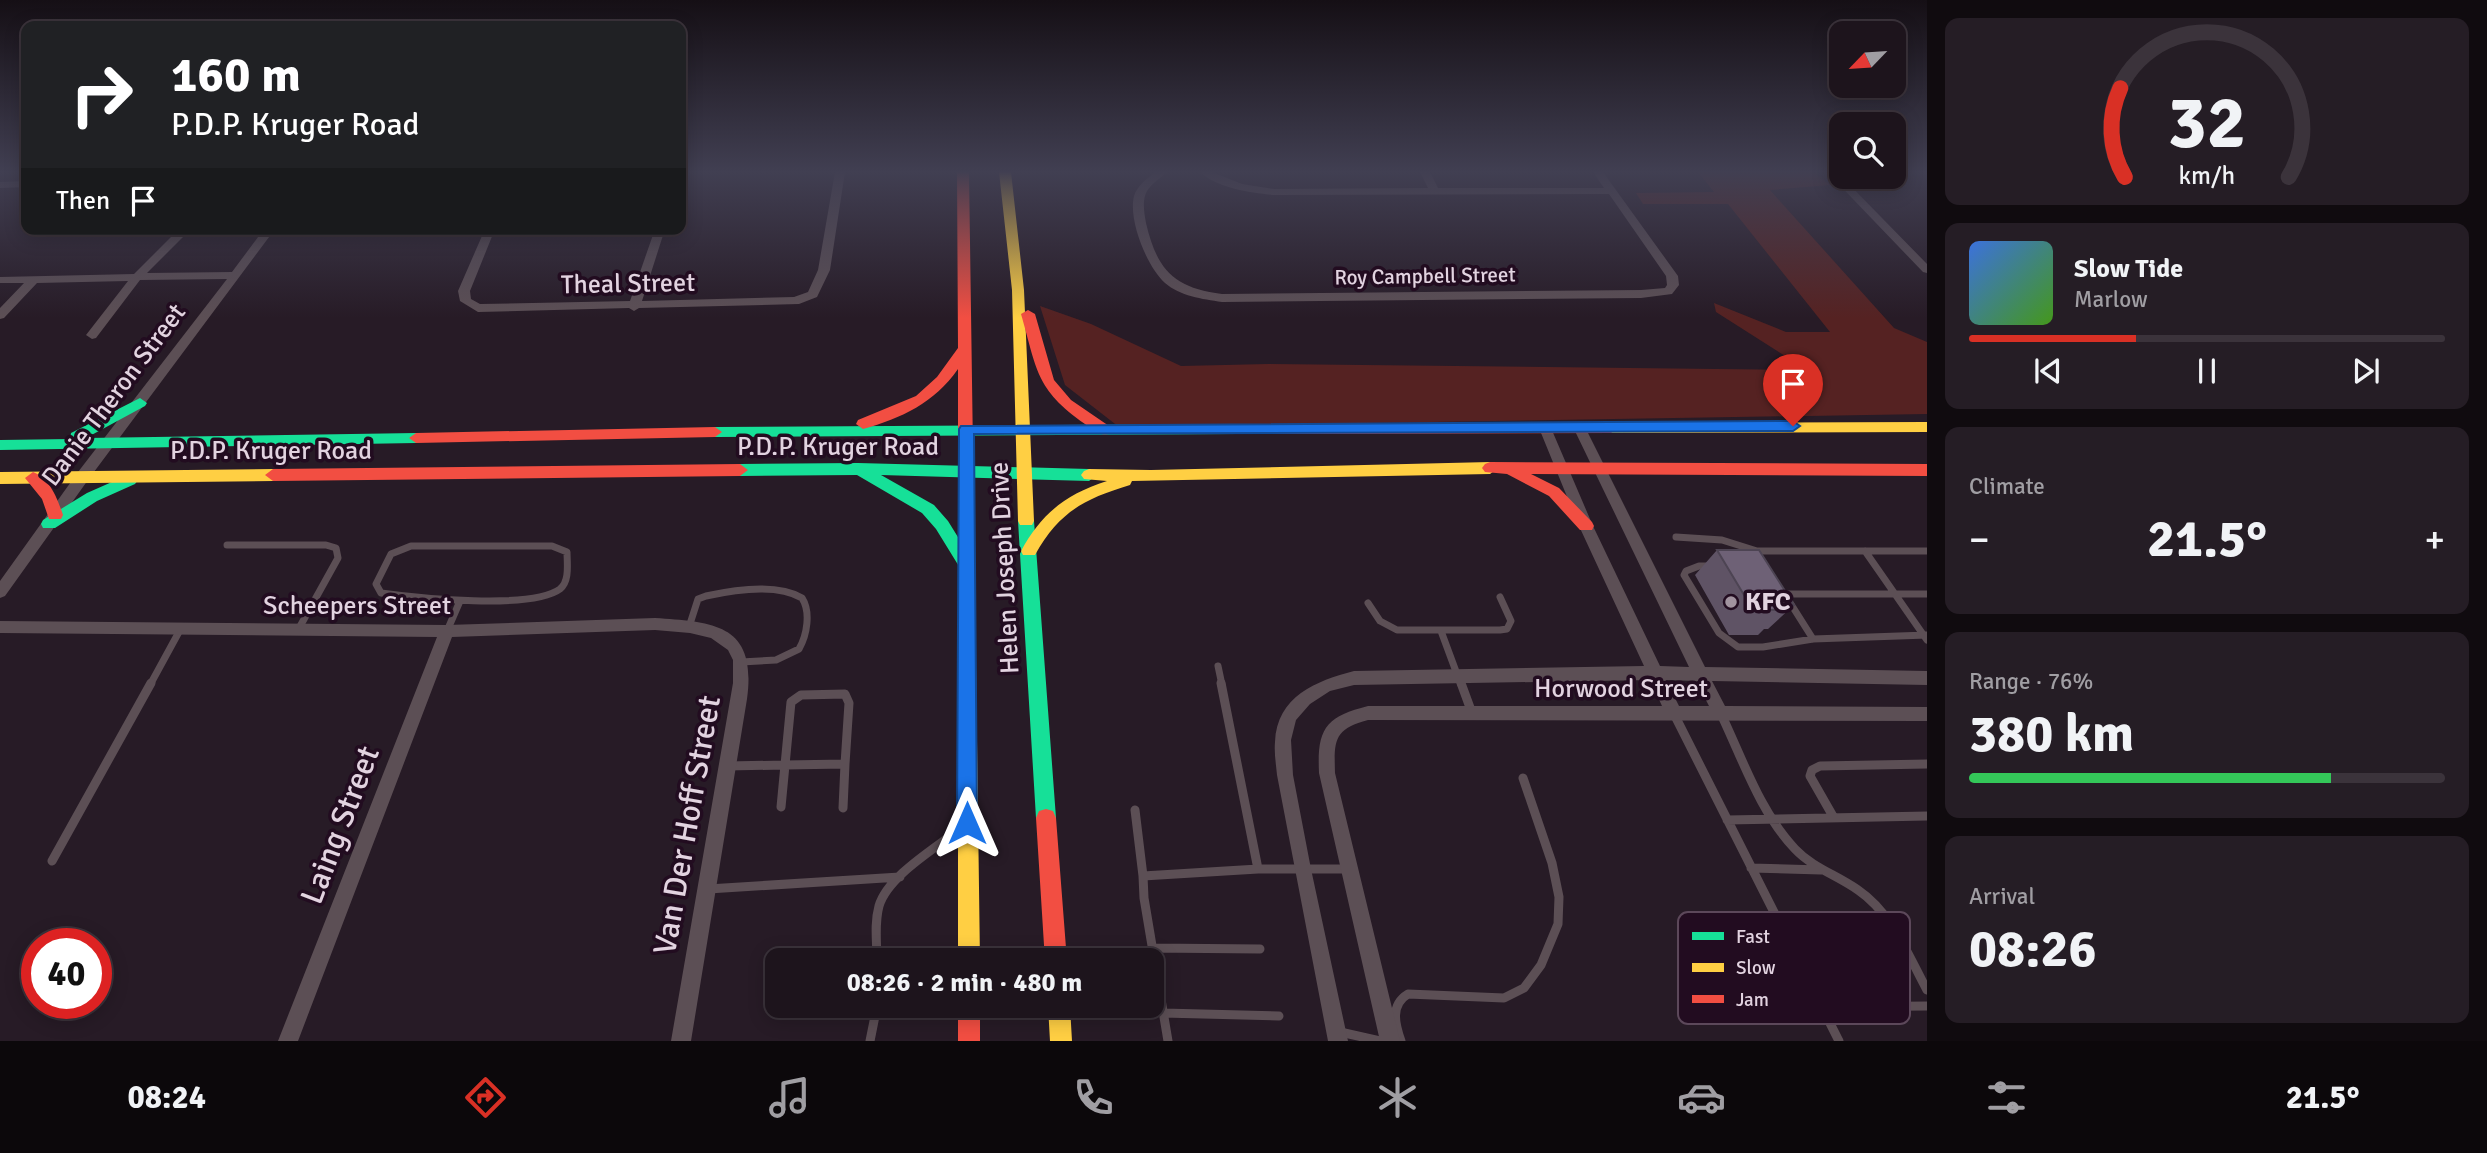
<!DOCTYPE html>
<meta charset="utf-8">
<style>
body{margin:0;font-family:Signika,sans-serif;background:#251d25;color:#f1f3f6;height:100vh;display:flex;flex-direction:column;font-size:26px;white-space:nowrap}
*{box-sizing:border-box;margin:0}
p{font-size:23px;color:#a09ea3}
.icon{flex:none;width:38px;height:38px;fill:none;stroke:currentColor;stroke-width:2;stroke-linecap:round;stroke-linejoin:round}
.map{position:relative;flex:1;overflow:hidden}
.drawer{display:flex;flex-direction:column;gap:18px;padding:18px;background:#100b0f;width:560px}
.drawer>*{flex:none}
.top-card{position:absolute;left:21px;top:21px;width:665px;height:214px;border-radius:14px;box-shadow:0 4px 18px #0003,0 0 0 2px #3b333b;background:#202124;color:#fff;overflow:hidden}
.needle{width:46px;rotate:245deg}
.buttons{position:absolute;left:1829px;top:21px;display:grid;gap:14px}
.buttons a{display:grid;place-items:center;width:77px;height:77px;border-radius:14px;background:#1d141c;box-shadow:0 4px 18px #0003,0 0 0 2px #3b333b;font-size:35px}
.speed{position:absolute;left:21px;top:928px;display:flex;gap:14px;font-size:35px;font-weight:700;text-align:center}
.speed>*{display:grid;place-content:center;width:91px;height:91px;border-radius:50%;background:#1d141c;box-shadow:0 4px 18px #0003,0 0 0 2px #3b333b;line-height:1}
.speed .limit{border:10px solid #d22;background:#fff;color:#111}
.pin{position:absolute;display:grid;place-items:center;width:60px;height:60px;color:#fff;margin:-72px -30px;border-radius:50% 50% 50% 0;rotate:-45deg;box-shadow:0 0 7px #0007}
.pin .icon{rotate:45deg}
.me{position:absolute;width:77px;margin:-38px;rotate:0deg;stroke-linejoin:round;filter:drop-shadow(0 0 5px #0008)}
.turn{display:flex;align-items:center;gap:24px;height:147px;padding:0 35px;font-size:32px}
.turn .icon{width:91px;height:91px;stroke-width:2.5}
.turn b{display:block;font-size:49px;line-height:60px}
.then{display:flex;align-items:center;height:66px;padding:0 35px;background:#0003;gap:14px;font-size:26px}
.big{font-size:52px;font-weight:700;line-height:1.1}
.drawer .widget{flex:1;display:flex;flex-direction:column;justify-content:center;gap:10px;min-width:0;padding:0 24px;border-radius:14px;background:#251d25}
.drawer .dial{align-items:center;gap:0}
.dial svg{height:182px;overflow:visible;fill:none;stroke:#3b333b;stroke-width:7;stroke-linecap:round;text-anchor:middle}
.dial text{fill:#f1f3f6;stroke:none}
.song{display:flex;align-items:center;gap:21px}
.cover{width:84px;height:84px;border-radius:10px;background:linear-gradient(135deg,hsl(220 70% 55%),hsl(100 70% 35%))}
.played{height:7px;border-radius:4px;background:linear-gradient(90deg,#d93025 35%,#3b333b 35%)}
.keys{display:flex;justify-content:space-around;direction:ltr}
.heat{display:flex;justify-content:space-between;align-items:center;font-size:38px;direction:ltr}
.charge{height:10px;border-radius:5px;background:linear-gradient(90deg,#34c759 76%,#3b333b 0)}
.trip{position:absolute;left:765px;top:948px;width:399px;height:70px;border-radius:14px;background:#1d141c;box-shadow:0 4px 18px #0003,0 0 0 2px #3b333b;font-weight:700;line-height:70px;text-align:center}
.menu{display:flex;height:112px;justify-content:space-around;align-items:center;background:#0c080b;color:#a09ea3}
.menu .icon{width:49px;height:49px}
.menu .active{color:#d93025}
.menu b{font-size:32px;color:#f1f3f6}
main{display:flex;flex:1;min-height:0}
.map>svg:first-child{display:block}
</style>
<main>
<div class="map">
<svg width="1927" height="1041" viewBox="0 0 1927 1041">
<rect width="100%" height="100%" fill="#271b26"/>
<!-- green -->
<path fill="#522" d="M1698,172H1813L1830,185L1770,190L1894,328L1927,342V414L1119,427L1065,385L1040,306L1091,324L1181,366L1268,364L1807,370L1716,312L1714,303L1786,332H1830L1728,204H1643L1636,193L1714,192Z"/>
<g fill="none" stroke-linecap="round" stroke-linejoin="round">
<!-- lane-far1 -->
<path stroke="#5c4f55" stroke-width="7" d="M1676,537L1722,540L1757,551H1927
M227,545H326L336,548L338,558L298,630
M411,546H552L567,552C567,563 570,581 560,589C532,610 417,598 381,593L376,584L391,554Z
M1865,551L1927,640
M1712,566H1699L1686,571L1684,575L1719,633L1738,647H1763L1813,639L1927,635
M1784,594H1927
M1789,601L1813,639
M1368,603L1380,621L1397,630H1500L1507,629L1511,621L1500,597
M689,627L698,599L706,596C733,590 777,583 802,598C811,612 807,635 799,649L776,660L741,662
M447,631L460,601
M1441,631L1461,685
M1218,666L1222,685
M150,685L180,630"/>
<!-- lane -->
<path stroke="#5c4f55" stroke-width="9" d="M1221,683L1258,869
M1461,683L1472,713
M845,694L849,703L845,764L785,765L791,702L801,695Z
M1674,714L1839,1041
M1721,714C1743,760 1760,812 1795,849C1813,868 1837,875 1858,890C1892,913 1908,955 1927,990
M727,766L785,765
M781,807L785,765
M843,808L845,764
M1135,810L1143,876
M1834,818L1810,776L1812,770L1820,766L1927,764
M1727,820L1927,816
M52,861L151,683
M1751,868L1821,870
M708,889L900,877
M1153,948L1260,949
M1792,950L1903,949
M877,961C877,943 874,924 879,906C888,875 938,847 962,827
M932,1006L961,1009
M1821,1007L1927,1006
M1163,1013L1279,1016
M1340,1032L1380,1041
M870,1041L877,1006
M1168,1041L1144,898L1143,876L1258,869H1349
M1401,1041C1395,1024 1390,1005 1408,994L1504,998L1524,988L1541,965L1558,924L1559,897L1552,863L1523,778"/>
<!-- street -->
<path fill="#5c4f55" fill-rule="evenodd" d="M835,172H845L830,270L817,297L799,304L639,308L634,311L629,308L478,312L460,301L458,291L485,229H495L470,291L471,299L480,304L630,301L655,229H665L642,301L794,297L808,292L818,270Z
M1156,172H1167C1161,178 1152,183 1147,191C1142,200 1144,212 1146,223C1157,270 1174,288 1222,294L1641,290L1665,288L1667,285L1666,276L1609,194L1274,195C1251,193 1217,188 1200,172H1212L1242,184L1274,189L1428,188L1420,172H1430L1438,188H1604L1593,172H1603L1678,276L1679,285L1672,294L1641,298L1222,302C1202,299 1180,296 1165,283C1147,267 1128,220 1134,196C1137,186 1147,178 1156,172Z
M1827,172H1837L1927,264V273L1923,272Z
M26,181V187L0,188V182Z
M82,229H93L86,235L81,232Z
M264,229H275L88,480L5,596L0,598V581L78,472L227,279L140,280L96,338L92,339L86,335L128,281L37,283L4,318L0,319V308L24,283H0V277L134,274L176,232H184V236L147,273L232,272Z
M1579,422L1585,427L1705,667L1927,671V685L1712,681L1725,706L1927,707V721L1368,720C1334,729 1334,740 1335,773L1400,1041H1380L1319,773C1317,729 1325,717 1368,706H1662L1650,680L1354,685L1330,691L1310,704L1296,720L1291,740L1293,775L1311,869L1348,1041H1328L1277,775C1276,764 1274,753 1275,742C1277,696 1316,681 1354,671L1644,666L1579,526L1539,428L1540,425H1550L1551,428L1593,526L1660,666L1689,667L1573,427ZM1666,680L1696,681L1709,706H1679Z
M655,618C716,622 757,625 747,699L691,1041H671L733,683V660L728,650L711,638L690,633L655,630L452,637L298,1041H278L437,637L0,633V621L447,625Z"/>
<!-- fast -->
<path fill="#16e098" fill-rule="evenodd" d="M140,398L147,403L145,406L86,438L416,433L423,438L416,443L0,450V440L70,439L71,433Z
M1237,424L1244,429L1237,434L715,437L708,432L715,427Z
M858,463L1089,469L1097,475L1089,481L881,475L934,505L948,521L974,563L972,568H960L936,529L922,513L857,475L740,476L732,470L740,464Z
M130,474L138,480L135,484L97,501L55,528H43L41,524L43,520L87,493Z
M1026,515L1032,517L1034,521L1056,818L1053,825L1046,827L1039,825L1036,818L1018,521L1020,517Z"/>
<!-- slow -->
<path fill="#ffcf43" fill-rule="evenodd" d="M999,172H1011L1024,290L1034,521L1032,525H1020L1018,521L1012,290Z
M1927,422V432L1611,433L1604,428L1611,423Z
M1490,462L1498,468L1490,474L1132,481L1130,485C1084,499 1059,512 1035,555H1023L1021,551C1041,514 1066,494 1107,481L1084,479L1081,475L1084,471L1089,469L1151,470Z
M273,469L281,475L273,481L0,484V472Z
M966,514L972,516L974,520L980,961H958V520L960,516Z
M1048,1006H1070L1072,1041H1050Z"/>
<!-- jam -->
<path fill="#f24e42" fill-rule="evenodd" d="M957,172H969L974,520L972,524H960L958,520V369C934,403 902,418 863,429L856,424L858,420L916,396L937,377L958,348Z
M1028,310L1035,314L1054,380L1071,400L1109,426L1111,430L1109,434C1099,436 1093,430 1085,424C1035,389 1037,369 1021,314Z
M1611,423L1618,428L1611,433L1237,434L1230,429L1237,424Z
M715,427L722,432L715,437L416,443L409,438L416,433Z
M1490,462L1927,464V476L1531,474L1559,488L1592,522L1594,526L1592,530H1580L1549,496L1507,474L1485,472L1482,468L1485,464Z
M740,464L748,470L740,476L273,481L265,475L273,469Z
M33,472C50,478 58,500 63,515L61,519H49L42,499L25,478Z
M1046,809L1053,811L1056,818L1067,961H1045L1036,818L1039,811Z
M958,1006H980V1041H958Z"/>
</g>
<!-- wall -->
<path fill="#5f5365" d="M1717,550L1794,605L1768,629H1764L1758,635H1729L1695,575Z"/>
<!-- building -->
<path fill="#6e6176" stroke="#4d4453" stroke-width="2" d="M1717,550H1759L1794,605H1780L1784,610H1753Z"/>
<!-- sky -->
<linearGradient id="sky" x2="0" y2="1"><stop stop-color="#150f15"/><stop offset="0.54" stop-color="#413f52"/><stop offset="1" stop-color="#413f52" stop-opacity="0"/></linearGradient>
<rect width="1927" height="318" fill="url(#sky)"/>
<!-- route -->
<path fill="#1a73e8" stroke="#114b97" stroke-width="2" d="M1793,421L1800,426L1793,431L974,434L977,823L974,830L967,832L960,830L957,823L959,429L961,426Z"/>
<!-- markers -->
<circle fill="#a1939f" stroke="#220c20" stroke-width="2.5" cx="1731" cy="602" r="7"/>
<g text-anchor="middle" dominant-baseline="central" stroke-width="7" stroke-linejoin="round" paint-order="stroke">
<!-- far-street labels -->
<g font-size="21" fill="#e2d3e0" stroke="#220c20">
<text transform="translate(1425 276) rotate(-1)">Roy Campbell Street</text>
</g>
<!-- street labels -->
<g font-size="26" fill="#e2d3e0" stroke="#220c20">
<text transform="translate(628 284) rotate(-1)">Theal Street</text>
<text transform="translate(114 395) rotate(-53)">Danie Theron Street</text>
<text x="838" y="447">P.D.P. Kruger Road</text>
<text x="271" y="451">P.D.P. Kruger Road</text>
<text transform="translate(1005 568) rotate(-93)">Helen Joseph Drive</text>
<text x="357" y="606">Scheepers Street</text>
<text x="1621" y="689">Horwood Street</text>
</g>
<!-- poi labels -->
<g font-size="26" font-weight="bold" fill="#e2d3e0" stroke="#220c20" text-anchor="start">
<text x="1745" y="602">KFC</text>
</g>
<!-- near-street labels -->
<g font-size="32" fill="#e2d3e0" stroke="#220c20">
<text transform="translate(340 825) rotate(-69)">Laing Street</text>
<text transform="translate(687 825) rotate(-80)">Van Der Hoff Street</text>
</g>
</g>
<!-- legend -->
<rect x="1678" y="912" width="232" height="112" rx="10" fill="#220c20" stroke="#5c485a" stroke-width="2"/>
<rect x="1692" y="932" width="32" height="8" fill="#16e098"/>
<rect x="1692" y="963" width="32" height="9" fill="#ffcf43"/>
<rect x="1692" y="995" width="32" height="8" fill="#f24e42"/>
<g font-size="19" fill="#e2d3e0">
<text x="1736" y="943">Fast</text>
<text x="1736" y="974">Slow</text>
<text x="1736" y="1006">Jam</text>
</g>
</svg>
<div class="buttons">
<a><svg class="needle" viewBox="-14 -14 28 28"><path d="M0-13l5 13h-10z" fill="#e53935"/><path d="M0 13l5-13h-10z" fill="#a09ea3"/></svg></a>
<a><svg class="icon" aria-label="search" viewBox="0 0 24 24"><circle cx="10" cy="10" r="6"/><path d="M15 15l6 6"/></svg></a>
</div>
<div class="speed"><div class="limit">40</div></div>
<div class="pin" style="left:1793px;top:426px;background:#d93025"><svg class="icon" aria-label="arrive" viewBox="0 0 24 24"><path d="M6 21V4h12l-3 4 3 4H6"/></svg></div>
<svg class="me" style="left:967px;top:823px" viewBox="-20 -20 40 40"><path d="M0-17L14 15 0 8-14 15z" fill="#1a73e8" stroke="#fff" stroke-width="4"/></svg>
<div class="trip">08:26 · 2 min · 480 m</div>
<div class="top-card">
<div class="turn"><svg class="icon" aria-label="right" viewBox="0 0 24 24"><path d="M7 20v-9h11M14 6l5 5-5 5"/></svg><div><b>160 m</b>P.D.P. Kruger Road</div></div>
<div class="then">Then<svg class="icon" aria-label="arrive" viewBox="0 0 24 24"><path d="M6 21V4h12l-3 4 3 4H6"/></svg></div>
</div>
</div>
<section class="drawer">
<div class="widget dial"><svg viewBox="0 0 100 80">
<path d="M14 69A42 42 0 1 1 86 69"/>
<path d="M14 69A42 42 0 0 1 12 30" stroke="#d93025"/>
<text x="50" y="56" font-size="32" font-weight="700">32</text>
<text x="50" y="72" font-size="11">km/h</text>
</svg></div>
<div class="widget">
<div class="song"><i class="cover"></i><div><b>Slow Tide</b><p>Marlow</p></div></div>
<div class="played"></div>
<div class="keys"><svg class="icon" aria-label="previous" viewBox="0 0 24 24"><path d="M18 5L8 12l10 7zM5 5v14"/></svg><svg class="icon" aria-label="pause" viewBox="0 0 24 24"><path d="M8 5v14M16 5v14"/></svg><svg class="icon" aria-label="next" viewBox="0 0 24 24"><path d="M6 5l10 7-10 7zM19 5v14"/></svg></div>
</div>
<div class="widget"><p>Climate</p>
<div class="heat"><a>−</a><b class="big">21.5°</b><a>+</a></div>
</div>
<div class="widget"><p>Range · 76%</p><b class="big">380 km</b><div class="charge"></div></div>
<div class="widget"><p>Arrival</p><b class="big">08:26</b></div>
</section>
</main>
<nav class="menu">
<b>08:24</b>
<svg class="icon active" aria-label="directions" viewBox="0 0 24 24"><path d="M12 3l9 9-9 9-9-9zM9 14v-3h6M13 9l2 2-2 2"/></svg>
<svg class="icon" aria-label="music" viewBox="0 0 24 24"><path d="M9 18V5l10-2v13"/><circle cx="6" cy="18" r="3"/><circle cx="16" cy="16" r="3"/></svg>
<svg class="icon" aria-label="phone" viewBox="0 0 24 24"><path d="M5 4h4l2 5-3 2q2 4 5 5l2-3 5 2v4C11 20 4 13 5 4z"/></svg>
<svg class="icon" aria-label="climate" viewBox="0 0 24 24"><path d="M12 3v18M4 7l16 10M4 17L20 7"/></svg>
<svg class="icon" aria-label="car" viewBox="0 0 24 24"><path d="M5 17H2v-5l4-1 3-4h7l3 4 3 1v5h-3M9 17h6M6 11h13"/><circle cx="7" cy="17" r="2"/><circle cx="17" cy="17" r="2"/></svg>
<svg class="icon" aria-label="filters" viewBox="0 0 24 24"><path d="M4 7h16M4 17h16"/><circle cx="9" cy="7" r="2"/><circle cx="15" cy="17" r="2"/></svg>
<b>21.5°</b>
</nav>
